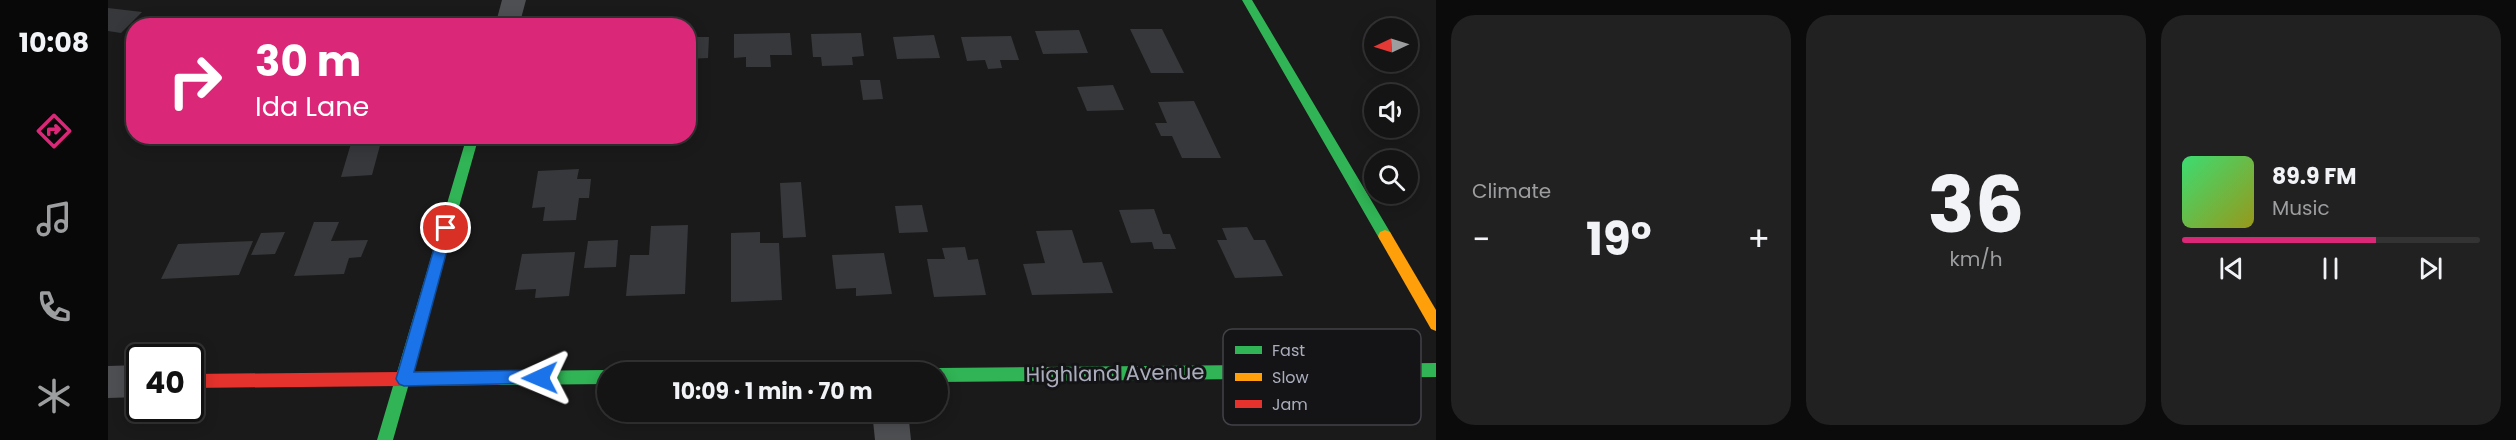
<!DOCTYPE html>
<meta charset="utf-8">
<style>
body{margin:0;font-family:Poppins,sans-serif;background:#212122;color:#f1f3f6;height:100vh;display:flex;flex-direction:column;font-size:22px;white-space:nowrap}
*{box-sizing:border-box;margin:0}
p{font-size:20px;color:#9d9ea0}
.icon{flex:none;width:33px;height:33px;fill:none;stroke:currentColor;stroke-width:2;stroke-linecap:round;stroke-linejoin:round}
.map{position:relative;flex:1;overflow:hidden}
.details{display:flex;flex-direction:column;gap:15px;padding:15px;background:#0b0b0b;width:1080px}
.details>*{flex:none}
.guide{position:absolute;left:18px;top:18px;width:570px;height:126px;border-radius:24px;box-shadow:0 3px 15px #0003,0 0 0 2px #333334;background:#db2777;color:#fff;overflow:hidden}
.needle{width:39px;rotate:266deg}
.fabs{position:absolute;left:1256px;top:18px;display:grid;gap:12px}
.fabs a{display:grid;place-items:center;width:54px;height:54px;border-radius:50%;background:#141414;box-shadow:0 3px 15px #0003,0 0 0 2px #333334;font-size:30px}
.speed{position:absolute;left:18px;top:344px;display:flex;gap:12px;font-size:30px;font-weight:700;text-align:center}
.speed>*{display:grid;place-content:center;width:78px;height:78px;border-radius:50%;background:#141414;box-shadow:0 3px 15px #0003,0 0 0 2px #333334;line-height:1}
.speed .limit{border:3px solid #111;border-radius:9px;background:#fff;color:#111}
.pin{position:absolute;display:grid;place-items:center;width:51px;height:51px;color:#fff;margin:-26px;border:3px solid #fff;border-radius:50%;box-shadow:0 2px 6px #0007}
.me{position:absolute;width:66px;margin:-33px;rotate:269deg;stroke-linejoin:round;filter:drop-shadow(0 0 4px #0008)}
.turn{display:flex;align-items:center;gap:21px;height:126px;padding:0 30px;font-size:27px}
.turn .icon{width:78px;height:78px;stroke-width:2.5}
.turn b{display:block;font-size:42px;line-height:51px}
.big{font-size:45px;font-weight:700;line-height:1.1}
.details .tile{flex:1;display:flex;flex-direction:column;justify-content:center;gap:9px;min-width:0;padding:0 21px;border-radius:24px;background:#212122}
.details .dial{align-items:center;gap:0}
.dial b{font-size:78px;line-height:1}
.song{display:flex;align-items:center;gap:18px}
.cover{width:72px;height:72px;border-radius:9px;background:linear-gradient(135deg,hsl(140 70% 55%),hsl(60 70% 35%))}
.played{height:6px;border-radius:3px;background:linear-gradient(90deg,#db2777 65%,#333334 65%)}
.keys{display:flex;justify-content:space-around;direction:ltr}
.heat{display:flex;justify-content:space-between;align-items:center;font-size:33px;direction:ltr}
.details .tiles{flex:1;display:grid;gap:15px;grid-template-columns:repeat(3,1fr)}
.trip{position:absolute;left:489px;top:362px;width:351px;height:60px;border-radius:30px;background:#141414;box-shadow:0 3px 15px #0003,0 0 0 2px #333334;font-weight:700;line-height:60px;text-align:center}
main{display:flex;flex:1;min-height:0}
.tab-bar{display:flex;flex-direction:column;width:108px;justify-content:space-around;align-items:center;background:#080808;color:#9d9ea0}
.tab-bar .icon{width:42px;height:42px}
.tab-bar .current{color:#db2777}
.tab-bar b{font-size:27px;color:#f1f3f6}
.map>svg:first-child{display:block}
</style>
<main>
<nav class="tab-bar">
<b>10:08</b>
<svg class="icon current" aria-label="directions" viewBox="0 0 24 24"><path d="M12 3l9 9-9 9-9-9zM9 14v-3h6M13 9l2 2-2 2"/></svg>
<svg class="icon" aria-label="music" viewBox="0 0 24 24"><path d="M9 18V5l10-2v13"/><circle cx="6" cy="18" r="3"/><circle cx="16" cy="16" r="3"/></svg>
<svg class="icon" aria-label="phone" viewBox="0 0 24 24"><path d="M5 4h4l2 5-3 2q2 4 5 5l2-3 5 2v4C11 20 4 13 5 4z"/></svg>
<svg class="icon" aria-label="climate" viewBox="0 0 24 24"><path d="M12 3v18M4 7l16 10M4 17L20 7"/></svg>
</nav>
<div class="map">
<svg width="1328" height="440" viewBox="0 0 1328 440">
<rect width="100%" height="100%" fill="#1a1a1a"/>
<!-- building -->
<path fill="#37383b" d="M0,8L34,12L13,33L0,31Z
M1022,29H1054L1076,73H1043Z
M971,30L980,53L935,54L927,31Z
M682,33L684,55H662L663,67H638V57L626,58V34Z
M753,33L756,56L744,57L745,65L714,66L713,57H705L703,34Z
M826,35L832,58L789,59L785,37Z
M903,36L911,60H892L894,68L880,69L877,60L859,61L853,37Z
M580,37H601L600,58L580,59Z
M752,80H772L775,99L755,100Z
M1005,85L1016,110L979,111L969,87Z
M1086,101L1113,158H1074L1064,136H1053L1047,123H1059L1050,102Z
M274,138L264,175L233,177L244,140Z
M471,169L469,179H483L481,198H471L468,220L435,221L437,207L424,208L430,171Z
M693,182L698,237L675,238L672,183Z
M814,205L820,232L791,233L787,206Z
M1046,209L1055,234H1062L1068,249H1046L1044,242L1023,243L1011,210Z
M206,222H231L223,241L260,240L253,257L241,258L236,274L186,276Z
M580,225L577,294L518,296L522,255H541L543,226Z
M1139,227L1146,240H1157L1175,276L1127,278L1109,240H1119L1114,228Z
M964,230L975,263L994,262L1005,293L924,295L915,264L937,263L928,231Z
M177,232L167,254L143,255L153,233Z
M652,232V243H671L674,300L623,302V233Z
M510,240L508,267L476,268L480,241Z
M145,241L131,275L53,279L70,244Z
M857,247L860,260L870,259L878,295L826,297L819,259H837L834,248Z
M467,252L461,296L427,298L428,289L407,290L414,254Z
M776,253L784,294L748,296V288L728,289L724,255Z"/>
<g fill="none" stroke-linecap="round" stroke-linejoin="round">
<!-- street -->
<path fill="#4e4f53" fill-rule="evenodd" d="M394,0H418L411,26H387Z
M32,365V397L0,398V366Z
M764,411H800L803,440H767Z"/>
<!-- fast -->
<path fill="#30b455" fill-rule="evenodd" d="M1134,0H1144L1282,232L1284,236L1282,240H1272Z
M359,136H371L285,440H269Z
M1328,363V377L830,382V372H824L830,368Z
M500,370L506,372H500V384L390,385L385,383L382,378L385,373L390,371Z"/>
<!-- slow -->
<path fill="#ff9f0a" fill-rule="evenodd" d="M1277,230L1282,232L1328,310V331L1323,329L1272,240L1270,236L1272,232Z"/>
<!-- jam -->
<path fill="#e5322d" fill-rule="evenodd" d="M390,371L395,373L398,378L395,383L390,385L82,388V374Z"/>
</g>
<!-- route -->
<path fill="#1a73e8" stroke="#114b97" stroke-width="1.5" d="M338,223L345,228L306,372L432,370L437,373L440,378L437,383L296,386L291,384L288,379L332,228Z"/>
<g text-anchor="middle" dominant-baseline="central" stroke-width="6" stroke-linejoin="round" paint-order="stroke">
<!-- street labels -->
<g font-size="21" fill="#aaadbc" stroke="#141416">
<text transform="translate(1007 373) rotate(-1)">Highland Avenue</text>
</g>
</g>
<!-- legend -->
<rect x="1115" y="329" width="198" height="96" rx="9" fill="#141416" stroke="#414248" stroke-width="1.5"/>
<rect x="1127" y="346" width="27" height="8" fill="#30b455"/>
<rect x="1127" y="373" width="27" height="8" fill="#ff9f0a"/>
<rect x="1127" y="400" width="27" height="8" fill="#e5322d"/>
<g font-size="16" fill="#aaadbc">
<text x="1164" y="356">Fast</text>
<text x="1164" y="383">Slow</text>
<text x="1164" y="410">Jam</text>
</g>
</svg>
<div class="fabs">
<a><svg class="needle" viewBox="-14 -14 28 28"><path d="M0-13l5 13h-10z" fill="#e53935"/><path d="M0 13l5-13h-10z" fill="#9d9ea0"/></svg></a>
<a><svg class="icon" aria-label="sound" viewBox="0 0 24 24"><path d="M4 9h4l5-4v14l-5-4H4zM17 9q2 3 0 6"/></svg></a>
<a><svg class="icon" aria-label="search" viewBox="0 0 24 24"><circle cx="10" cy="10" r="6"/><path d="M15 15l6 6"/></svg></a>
</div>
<div class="speed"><div class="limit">40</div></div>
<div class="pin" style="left:338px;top:228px;background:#d93025"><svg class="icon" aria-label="arrive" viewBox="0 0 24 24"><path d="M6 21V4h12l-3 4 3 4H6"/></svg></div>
<svg class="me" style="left:432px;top:378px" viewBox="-20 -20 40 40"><path d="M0-17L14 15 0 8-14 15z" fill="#1a73e8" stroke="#fff" stroke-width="4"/></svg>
<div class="trip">10:09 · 1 min · 70 m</div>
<div class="guide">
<div class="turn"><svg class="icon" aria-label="right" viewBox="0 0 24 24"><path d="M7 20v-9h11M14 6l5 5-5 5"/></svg><div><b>30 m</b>Ida Lane</div></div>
</div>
</div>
<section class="details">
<div class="tiles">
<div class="tile"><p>Climate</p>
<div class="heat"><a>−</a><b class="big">19°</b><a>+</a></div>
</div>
<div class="tile dial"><b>36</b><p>km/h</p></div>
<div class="tile">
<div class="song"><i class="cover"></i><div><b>89.9 FM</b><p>Music</p></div></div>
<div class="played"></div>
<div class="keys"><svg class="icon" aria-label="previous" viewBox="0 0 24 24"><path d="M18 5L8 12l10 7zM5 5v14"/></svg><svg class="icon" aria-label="pause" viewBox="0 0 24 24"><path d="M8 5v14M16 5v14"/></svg><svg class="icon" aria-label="next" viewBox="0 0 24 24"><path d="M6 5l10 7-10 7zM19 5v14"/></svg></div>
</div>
</div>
</section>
</main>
